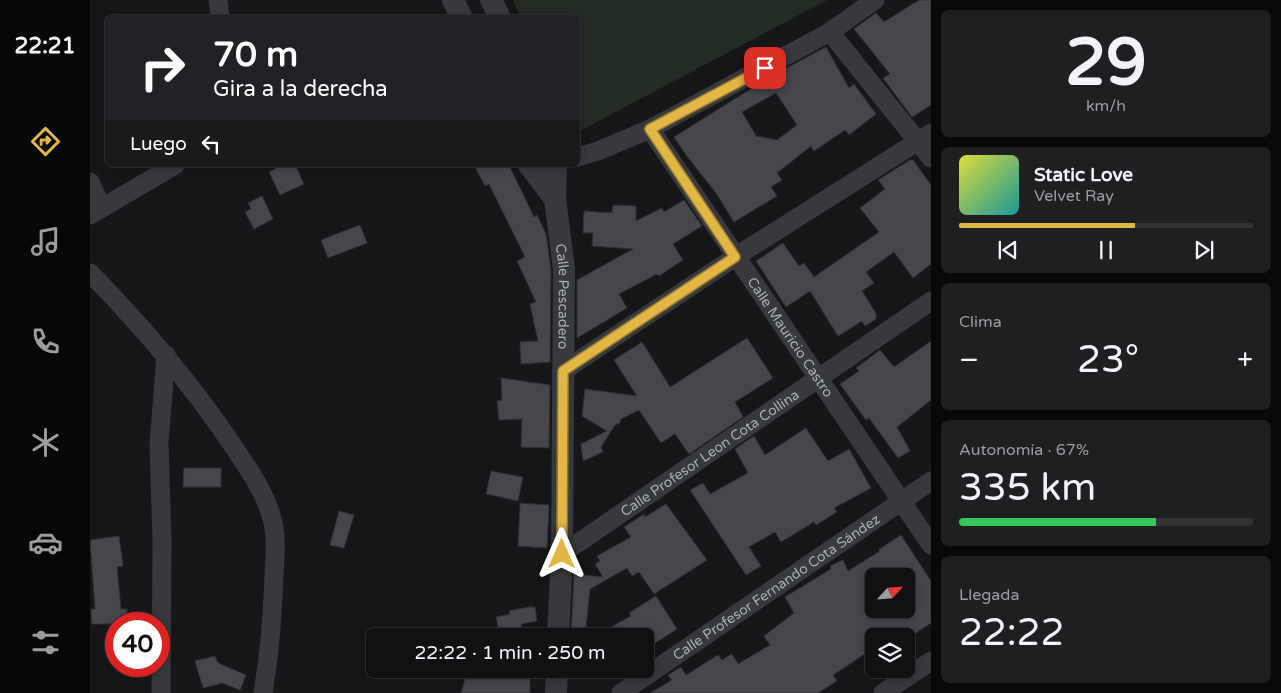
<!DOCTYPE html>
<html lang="es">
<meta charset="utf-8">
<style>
body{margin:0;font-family:"Varela Round",sans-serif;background:#1e1f21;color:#f1f3f6;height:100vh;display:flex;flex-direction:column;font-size:19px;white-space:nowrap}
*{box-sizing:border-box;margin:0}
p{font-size:16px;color:#9c9da0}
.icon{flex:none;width:28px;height:28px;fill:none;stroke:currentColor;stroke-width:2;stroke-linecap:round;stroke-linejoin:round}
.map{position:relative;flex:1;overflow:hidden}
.drawer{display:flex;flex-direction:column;gap:10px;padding:10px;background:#09090a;width:350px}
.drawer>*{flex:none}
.top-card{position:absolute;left:15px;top:15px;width:475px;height:152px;border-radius:8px;box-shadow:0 2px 12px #0003,0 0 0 1px #303133;background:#202124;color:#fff;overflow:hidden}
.needle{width:32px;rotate:64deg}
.tools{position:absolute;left:775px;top:568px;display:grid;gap:10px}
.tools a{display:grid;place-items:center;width:50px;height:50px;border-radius:8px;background:#111113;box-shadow:0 2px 12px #0003,0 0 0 1px #303133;font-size:25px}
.speed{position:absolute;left:15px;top:612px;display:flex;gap:10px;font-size:25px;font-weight:700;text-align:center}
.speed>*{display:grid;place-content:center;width:65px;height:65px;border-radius:50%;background:#111113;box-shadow:0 2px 12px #0003,0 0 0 1px #303133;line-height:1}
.speed .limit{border:8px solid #d22;background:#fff;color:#111}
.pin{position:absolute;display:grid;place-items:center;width:42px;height:42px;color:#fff;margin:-21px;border-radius:10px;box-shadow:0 2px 8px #0006}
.me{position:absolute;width:55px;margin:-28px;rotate:0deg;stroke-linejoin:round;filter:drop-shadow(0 0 4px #0008)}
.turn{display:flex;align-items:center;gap:18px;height:105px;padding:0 25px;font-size:22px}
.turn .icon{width:65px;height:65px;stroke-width:2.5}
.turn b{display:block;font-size:35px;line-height:42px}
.then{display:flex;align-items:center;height:48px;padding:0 25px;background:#0003;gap:10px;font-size:19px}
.big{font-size:38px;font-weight:600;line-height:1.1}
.drawer .tile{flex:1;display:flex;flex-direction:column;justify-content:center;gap:8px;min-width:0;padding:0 18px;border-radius:8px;background:#1e1f21}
.drawer .dial{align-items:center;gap:0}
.dial b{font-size:65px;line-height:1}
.song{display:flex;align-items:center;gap:15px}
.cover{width:60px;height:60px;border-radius:8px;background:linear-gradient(135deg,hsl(60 70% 55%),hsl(180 70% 35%))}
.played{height:5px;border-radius:2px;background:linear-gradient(90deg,#e3b745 60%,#303133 60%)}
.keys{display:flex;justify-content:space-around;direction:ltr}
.heat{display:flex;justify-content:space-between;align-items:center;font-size:28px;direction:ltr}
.charge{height:8px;border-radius:4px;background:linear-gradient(90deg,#34c759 67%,#303133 0)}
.trip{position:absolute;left:276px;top:628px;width:288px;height:50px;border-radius:8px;background:#111113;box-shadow:0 2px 12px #0003,0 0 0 1px #303133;font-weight:600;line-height:50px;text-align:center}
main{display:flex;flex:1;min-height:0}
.tabs{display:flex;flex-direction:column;width:90px;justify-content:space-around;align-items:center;background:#070708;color:#9c9da0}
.tabs .icon{width:35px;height:35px}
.tabs .current{color:#e3b745}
.tabs b{font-size:22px;color:#f1f3f6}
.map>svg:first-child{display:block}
</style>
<main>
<nav class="tabs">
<b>22:21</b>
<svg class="icon current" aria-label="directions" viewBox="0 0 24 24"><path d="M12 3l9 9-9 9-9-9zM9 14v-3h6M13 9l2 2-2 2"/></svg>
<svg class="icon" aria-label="music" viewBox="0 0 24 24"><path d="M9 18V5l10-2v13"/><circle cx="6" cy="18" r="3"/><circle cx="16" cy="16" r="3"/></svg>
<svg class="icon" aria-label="phone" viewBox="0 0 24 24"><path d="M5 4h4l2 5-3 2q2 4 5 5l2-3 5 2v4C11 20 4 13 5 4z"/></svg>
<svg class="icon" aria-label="climate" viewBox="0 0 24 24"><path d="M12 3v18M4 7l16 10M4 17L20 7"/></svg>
<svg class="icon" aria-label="car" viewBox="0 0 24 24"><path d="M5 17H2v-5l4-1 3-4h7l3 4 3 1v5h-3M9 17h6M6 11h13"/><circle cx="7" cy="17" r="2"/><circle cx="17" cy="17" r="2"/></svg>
<svg class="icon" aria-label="filters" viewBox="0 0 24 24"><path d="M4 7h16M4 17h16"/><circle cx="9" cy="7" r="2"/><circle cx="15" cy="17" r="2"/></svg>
</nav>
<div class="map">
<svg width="841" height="693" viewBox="0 0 841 693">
<rect width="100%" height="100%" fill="#171719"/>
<!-- green -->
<path fill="#232b25" d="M423,0H737L488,132V18L430,17Z"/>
<!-- building -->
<path fill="#46474c" stroke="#313135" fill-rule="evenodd" d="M829,0H841V105L822,117L793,78L800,74L764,29L786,13L794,22Z
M736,47L759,88L764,84L786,114L759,135L755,130L724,151L721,146L687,173L692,180L681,187L687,196L644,222L626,193L596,155L584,137L680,77ZM686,93L707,125L687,140L666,136L652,112Z
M820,160H823L841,185V264L823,278L804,252L776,272L784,283L772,291L786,313V319L775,326L772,321L748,336L720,291L696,307L666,261L693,243L709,266L714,263L724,277L789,232L770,208L795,189L788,180Z
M193,165H205L214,184L190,195L179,172Z
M384,165H419L444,217L447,215L456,234L461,270L460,362L431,364L430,342L448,341L440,304L446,302L427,261L435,257L399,184L395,186Z
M172,196L183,219L164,229L155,212L161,209L158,203Z
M594,200L612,226L583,244L593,260L569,276L567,274L529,294L537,308L487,338V280L543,249L502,246L503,233H493L494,211L522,213L523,205L546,206V221L572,208L574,212Z
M270,225L277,243L238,258L231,240Z
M657,338L683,378L645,402L653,417L599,454L585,434L571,443L549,410L531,419L530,423L525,425L511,447L513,452L493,461L491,444L517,431L492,416L495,389L547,396L524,360L552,342L580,387Z
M841,341V400L807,427L820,451L808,458L779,418L776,420L750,384L769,371L766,368L790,350L804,367Z
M411,378L460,385L459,448L431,447L432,419L409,420L407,401L412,400Z
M716,428L738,461L759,449L781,488L744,508L747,512L726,525L724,522L691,542L685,532L659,547L671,566L656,575L600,490L613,483L620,494L658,473L645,449L664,436L675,455Z
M94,468H131V487H93Z
M401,471L433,477L428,501L396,494Z
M430,503L459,505L457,548L428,546Z
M576,504L617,560L564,594L549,572L542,576L537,568L500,589L495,636H481L484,574L513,577L505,564L510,561L507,556L541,537L534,527L554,514L555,517Z
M249,511L264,515L254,548L240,545Z
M811,535L841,581V623L821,636H784V648L743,675L747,681L728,693H560L582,680L578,675L591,667L596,675L628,655L632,660L642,654L648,664L680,645L674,636L704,613L695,597L741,569L740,566L753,560L758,571L790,551L788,550ZM784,576H816V609H784Z
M29,536L33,566L27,567L31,609H37L38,624H2L1,609H5L0,540Z
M566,596L587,629L562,645L556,636H505L541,616L539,613Z
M438,607H445L447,621L431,624L433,634L410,636L406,617L420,614L419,611Z
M125,656L128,663L156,675L150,690L132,683L113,688L105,661Z
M375,679H440V693H371Z"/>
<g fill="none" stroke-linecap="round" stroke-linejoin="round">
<!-- minor -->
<g stroke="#38393d" stroke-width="19">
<path d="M128,0L130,18"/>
<path d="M740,32L841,158"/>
<path id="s1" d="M560,129L841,545"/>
<path d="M488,157L508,151L560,129L740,32L785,0"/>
<path d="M0,182L12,208"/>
<path d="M0,215L85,165"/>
<path d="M0,273C52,326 99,381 141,443C157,467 175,491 182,519C187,537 185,557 184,576C182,618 180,652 173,693"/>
<path d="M473,371L645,257L841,133"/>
<path id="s2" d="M472,554L841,301"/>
<path d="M71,693L72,540L69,444L76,355"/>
<path id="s3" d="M531,693L841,481"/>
<path d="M793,693L841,661"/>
</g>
<!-- tertiary -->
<g stroke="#38393d" stroke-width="22">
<path d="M363,0L372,18"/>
<path d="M401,0L410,18"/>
<path d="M439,165L465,199"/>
<path id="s4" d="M466,165L465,199L474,269L472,554L468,636"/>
<path d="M466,693L467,669"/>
</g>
</g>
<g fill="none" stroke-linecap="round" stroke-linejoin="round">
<!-- route casing -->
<g stroke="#94772d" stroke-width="12">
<path id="route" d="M472,554L473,371L645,257L560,129L675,68"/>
</g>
<!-- route -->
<use href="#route" stroke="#e3b745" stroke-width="9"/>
</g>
<g text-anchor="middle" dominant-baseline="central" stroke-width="5" stroke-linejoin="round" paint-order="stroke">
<!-- street labels -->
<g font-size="14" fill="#aaaeb8" stroke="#121214">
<text stroke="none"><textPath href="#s4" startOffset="132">Calle Pescadero</textPath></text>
<text stroke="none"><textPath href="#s1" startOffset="251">Calle Mauricio Castro</textPath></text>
<text stroke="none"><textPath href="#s2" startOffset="179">Calle Profesor Leon Cota Collina</textPath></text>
<text stroke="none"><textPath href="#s3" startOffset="188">Calle Profesor Fernando Cota Sández</textPath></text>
</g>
</g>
</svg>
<div class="tools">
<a><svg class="needle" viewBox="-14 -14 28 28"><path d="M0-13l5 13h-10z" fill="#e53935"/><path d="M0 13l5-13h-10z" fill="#9c9da0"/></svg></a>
<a><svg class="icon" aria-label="layers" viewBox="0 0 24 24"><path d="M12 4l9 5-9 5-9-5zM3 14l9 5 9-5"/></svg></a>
</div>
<div class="speed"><div class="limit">40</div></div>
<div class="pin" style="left:675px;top:68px;background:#d93025"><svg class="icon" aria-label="arrive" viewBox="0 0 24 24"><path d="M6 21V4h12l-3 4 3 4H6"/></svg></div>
<svg class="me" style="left:472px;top:554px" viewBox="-20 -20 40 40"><path d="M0-17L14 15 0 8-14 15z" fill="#e3b745" stroke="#fff" stroke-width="4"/></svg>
<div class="trip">22:22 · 1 min · 250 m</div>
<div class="top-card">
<div class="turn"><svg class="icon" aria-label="right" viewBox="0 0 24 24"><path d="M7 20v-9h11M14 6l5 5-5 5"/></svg><div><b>70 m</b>Gira a la derecha</div></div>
<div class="then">Luego<svg class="icon" aria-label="left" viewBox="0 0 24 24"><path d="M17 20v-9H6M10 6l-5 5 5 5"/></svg></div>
</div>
</div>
<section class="drawer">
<div class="tile dial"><b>29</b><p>km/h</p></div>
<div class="tile">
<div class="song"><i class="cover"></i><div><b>Static Love</b><p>Velvet Ray</p></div></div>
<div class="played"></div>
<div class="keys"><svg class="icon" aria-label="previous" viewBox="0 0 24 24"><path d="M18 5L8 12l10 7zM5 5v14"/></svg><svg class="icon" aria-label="pause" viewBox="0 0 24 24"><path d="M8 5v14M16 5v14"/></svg><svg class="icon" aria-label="next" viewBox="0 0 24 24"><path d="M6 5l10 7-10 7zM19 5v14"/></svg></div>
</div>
<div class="tile"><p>Clima</p>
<div class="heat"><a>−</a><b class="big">23°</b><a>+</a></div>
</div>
<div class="tile"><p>Autonomía · 67%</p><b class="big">335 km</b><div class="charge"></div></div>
<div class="tile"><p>Llegada</p><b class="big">22:22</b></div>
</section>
</main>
